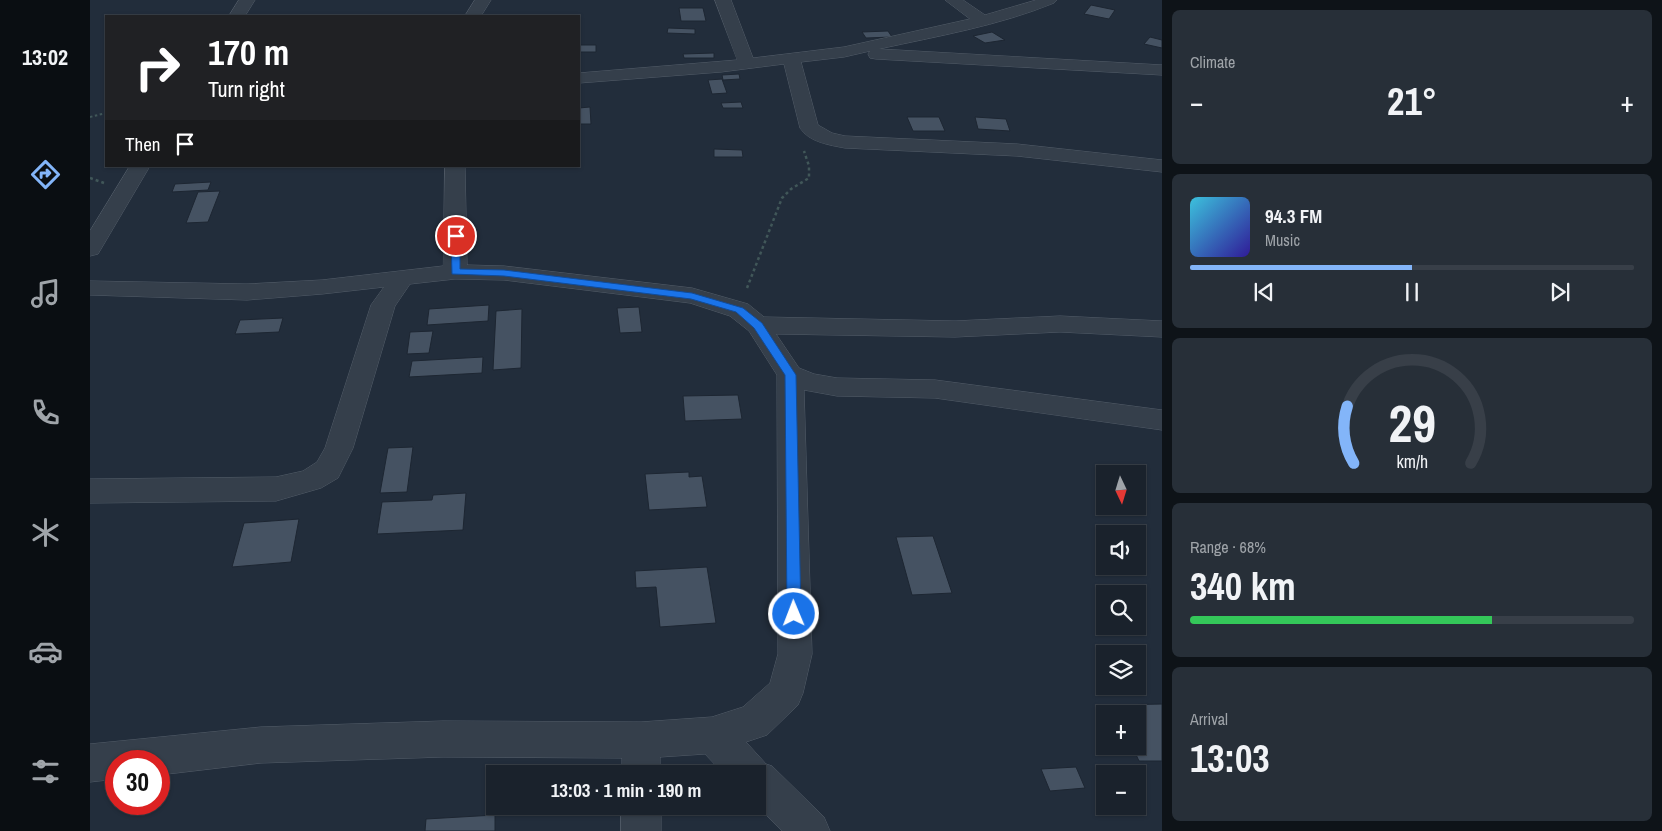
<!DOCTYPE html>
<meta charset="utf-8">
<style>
body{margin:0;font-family:"Archivo Narrow",sans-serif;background:#272f38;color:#f1f3f6;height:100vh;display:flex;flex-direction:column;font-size:19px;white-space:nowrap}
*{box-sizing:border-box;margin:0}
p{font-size:16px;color:#9fa4a9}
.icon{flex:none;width:28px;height:28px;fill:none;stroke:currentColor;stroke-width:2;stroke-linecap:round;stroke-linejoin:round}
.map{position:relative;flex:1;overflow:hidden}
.details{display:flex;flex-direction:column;gap:10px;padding:10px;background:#0e1318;width:500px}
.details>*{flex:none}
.top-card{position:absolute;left:15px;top:15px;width:475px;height:152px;border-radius:0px;box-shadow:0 1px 4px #0004,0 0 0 1px #383f48;background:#202124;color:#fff;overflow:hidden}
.needle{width:32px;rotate:176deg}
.tools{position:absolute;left:1006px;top:465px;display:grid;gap:10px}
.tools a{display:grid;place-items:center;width:50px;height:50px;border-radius:0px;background:#1a222c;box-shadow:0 1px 4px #0004,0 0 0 1px #383f48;font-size:25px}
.speed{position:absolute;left:15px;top:750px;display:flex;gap:10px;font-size:25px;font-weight:700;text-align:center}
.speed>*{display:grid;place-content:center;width:65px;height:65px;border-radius:50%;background:#1a222c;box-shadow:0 1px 4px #0004,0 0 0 1px #383f48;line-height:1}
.speed .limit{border:8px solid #d22;background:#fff;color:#111}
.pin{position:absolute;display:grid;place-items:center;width:42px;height:42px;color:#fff;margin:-21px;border:2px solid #fff;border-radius:50%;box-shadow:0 1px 5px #0007}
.me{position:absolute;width:55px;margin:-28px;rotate:359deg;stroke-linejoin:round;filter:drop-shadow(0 0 4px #0008)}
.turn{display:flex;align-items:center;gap:18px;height:105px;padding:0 20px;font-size:22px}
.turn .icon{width:65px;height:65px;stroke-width:2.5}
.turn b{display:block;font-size:35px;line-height:42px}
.then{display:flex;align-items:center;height:48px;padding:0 20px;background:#0003;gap:10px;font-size:19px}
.big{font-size:38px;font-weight:800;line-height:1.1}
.details .widget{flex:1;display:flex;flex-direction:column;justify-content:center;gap:8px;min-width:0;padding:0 18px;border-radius:8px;background:#272f38}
.details .dial{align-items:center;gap:0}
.dial svg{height:130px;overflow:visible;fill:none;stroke:#383f48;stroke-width:7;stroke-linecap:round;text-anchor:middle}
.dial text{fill:#f1f3f6;stroke:none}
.song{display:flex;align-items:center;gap:15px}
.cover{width:60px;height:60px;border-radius:8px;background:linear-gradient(135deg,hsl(190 70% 55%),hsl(250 70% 35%))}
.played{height:5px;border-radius:2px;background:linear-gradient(90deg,#83b5f9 50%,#383f48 50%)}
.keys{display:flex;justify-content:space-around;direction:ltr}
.heat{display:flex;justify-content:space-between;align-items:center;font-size:28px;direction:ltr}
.charge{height:8px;border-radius:4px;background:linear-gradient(90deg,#34c759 68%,#383f48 0)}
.trip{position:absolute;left:396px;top:765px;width:280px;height:50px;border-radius:0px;background:#1a222c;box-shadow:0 1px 4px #0004,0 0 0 1px #383f48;font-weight:800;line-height:50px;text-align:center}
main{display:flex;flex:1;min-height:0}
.dock{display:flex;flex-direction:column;width:90px;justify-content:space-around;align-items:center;background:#0a0e12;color:#9fa4a9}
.dock .icon{width:35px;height:35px}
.dock .current{color:#83b5f9}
.dock b{font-size:22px;color:#f1f3f6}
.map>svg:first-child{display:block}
</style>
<main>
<nav class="dock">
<b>13:02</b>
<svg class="icon current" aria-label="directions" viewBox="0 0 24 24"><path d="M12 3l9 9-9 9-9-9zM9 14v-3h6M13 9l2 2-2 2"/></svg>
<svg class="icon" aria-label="music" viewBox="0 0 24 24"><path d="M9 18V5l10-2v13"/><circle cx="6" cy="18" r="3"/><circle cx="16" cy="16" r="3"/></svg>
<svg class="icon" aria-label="phone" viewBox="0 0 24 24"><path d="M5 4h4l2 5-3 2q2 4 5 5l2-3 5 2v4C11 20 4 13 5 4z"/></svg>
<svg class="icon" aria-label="climate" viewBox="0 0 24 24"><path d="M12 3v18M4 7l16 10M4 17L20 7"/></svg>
<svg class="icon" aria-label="car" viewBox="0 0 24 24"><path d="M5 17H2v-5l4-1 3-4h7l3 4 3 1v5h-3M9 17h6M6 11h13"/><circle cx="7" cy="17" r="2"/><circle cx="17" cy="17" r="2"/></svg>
<svg class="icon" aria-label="filters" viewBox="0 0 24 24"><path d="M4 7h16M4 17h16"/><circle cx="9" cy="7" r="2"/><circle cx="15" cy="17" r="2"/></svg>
</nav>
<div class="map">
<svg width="1072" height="831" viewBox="0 0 1072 831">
<rect width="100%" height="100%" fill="#222d3b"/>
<!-- building -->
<path fill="#455262" stroke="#1d2632" d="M1001,5L1025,10L1019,19L994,14Z
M589,8H613L616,21H591Z
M578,28L605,29V34L577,33Z
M798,31L802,37L776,38L772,32Z
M902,32L915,40L895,43L883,36Z
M1060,37L1072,40V48L1054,44Z
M489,45H506V52H489Z
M624,53V58H594L593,54Z
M649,74L650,79L633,80L632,75Z
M632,79L637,93L622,94L618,80Z
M651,102L653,108H633L631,103Z
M489,103V108L500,107L501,124H489Z
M817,117H849L855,131H823Z
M885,117L916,119L920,131L888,129Z
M624,149L652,150L653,157H624Z
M121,182L118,190L82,192L85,184Z
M130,191L118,222L96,223L108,192Z
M399,305L398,321L337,325L339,309Z
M549,307L552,332L530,333L527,308Z
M432,309L431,368L403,370L406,311Z
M193,318L189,332L145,334L150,320Z
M343,331L339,353L317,354L320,332Z
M393,357L392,373L319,377L322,361Z
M648,395L652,419L595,421L593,396Z
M323,447L317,492L290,493L298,448Z
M599,472V477L612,476L617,507L559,510L555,474Z
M376,493L373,530L287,534L292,502L342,500L343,495Z
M209,519L201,562L142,567L154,523Z
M843,536L862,593L822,595L806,537Z
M617,567L626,623L570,627L566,587L546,588L545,571Z
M1072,704V761H1049L1042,746H1048V714H1028L1024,705Z
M986,767L995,788L960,791L951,769Z
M405,815V831H335L336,819Z"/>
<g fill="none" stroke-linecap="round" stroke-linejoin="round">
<!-- street casing -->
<g stroke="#535d69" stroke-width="1">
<path id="street" d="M149,0H165L155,16H139Z
M385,0H401L391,16H375Z
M625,0H641L663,58L754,47L880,19L855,0H873L895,15L946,0H967L964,3C908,26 848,36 789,49L1072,65V75L786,59L780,58L778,54L780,51L754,57L711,62L728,125L742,133L755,136L927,144L1072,160V172L927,156L755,148C739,145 719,142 710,128L694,64L631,72L489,83V73L647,60Z
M40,166H60L11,249L8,254L0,256V231Z
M355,166H375L377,265L414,266L602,288L658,304L674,317L865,321L970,316L1072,321V337L970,332L865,337L686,334L709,368L724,374L747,378L845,380L1072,410V430L845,398L747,396L714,390L722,654L713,693L708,705L677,735L656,742L676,764L682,766L734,817L740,831H692L667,806L668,774H634L615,754L570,757V774H532V758L353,757L171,763L69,775V761H26V779L0,782V744L171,727L353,721L551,722L622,717L653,707L680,683L688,654L687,375L659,331L640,316L600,303L560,298L414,280L365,279L320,284L305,306L263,448L248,478L231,488L186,501L0,503V479L186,477L213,471L227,462L235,448L281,305L294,287L232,294L157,300L0,295V281L157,284L232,280L353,266Z
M531,806H571V831H531Z"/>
</g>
<!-- path-far1 -->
<path stroke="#415759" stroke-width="2" stroke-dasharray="2.5 2.5" stroke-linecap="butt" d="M0,117L16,113"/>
<!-- path -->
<path stroke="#415759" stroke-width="2.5" stroke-dasharray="3 3" stroke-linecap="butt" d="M0,178L14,183
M657,288L692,198L701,189L719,178V166L714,151"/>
<!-- street -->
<use href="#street" fill="#353f4b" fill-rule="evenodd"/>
</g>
<!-- route -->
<path fill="#1a73e8" stroke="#114b97" d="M366,234L370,236V269L414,270L602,293L653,308L672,323L706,375L711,614L709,619L704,621L699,619L697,614L695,375L664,328L646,312L601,299L414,276L362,274L361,236Z"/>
</svg>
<div class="tools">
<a><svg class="needle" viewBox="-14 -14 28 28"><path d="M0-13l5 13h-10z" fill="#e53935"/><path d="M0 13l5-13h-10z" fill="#9fa4a9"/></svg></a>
<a><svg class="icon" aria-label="sound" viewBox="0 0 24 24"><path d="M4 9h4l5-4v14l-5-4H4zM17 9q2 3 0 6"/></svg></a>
<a><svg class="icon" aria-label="search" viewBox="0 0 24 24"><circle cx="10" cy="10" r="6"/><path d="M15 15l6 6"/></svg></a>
<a><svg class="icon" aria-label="layers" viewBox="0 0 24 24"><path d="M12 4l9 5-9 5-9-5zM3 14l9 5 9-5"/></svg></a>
<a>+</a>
<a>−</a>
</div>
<div class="speed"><div class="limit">30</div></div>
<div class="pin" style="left:366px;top:236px;background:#d93025"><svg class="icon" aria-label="arrive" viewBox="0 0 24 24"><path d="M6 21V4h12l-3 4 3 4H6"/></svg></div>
<svg class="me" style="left:704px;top:614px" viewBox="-20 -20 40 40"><circle r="17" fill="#1a73e8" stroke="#fff" stroke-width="3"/><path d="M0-11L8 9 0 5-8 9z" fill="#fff"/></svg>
<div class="trip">13:03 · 1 min · 190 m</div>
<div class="top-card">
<div class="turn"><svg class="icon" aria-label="right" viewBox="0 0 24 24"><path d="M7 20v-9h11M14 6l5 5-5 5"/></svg><div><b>170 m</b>Turn right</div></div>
<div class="then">Then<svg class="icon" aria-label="arrive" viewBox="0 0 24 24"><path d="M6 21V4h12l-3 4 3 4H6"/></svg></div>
</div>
</div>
<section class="details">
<div class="widget"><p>Climate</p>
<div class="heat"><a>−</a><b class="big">21°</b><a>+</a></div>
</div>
<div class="widget">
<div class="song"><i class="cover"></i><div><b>94.3 FM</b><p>Music</p></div></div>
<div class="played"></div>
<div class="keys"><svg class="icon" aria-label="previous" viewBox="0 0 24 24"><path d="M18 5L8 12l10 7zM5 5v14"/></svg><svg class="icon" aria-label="pause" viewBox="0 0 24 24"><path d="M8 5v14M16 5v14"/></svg><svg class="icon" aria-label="next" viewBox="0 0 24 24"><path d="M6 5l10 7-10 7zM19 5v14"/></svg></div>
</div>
<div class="widget dial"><svg viewBox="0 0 100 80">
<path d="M14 69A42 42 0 1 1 86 69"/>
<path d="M14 69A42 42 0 0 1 10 34" stroke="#83b5f9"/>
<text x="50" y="56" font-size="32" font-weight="700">29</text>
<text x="50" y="72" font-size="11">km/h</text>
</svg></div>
<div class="widget"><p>Range · 68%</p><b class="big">340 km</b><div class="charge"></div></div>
<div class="widget"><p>Arrival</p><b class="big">13:03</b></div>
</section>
</main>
